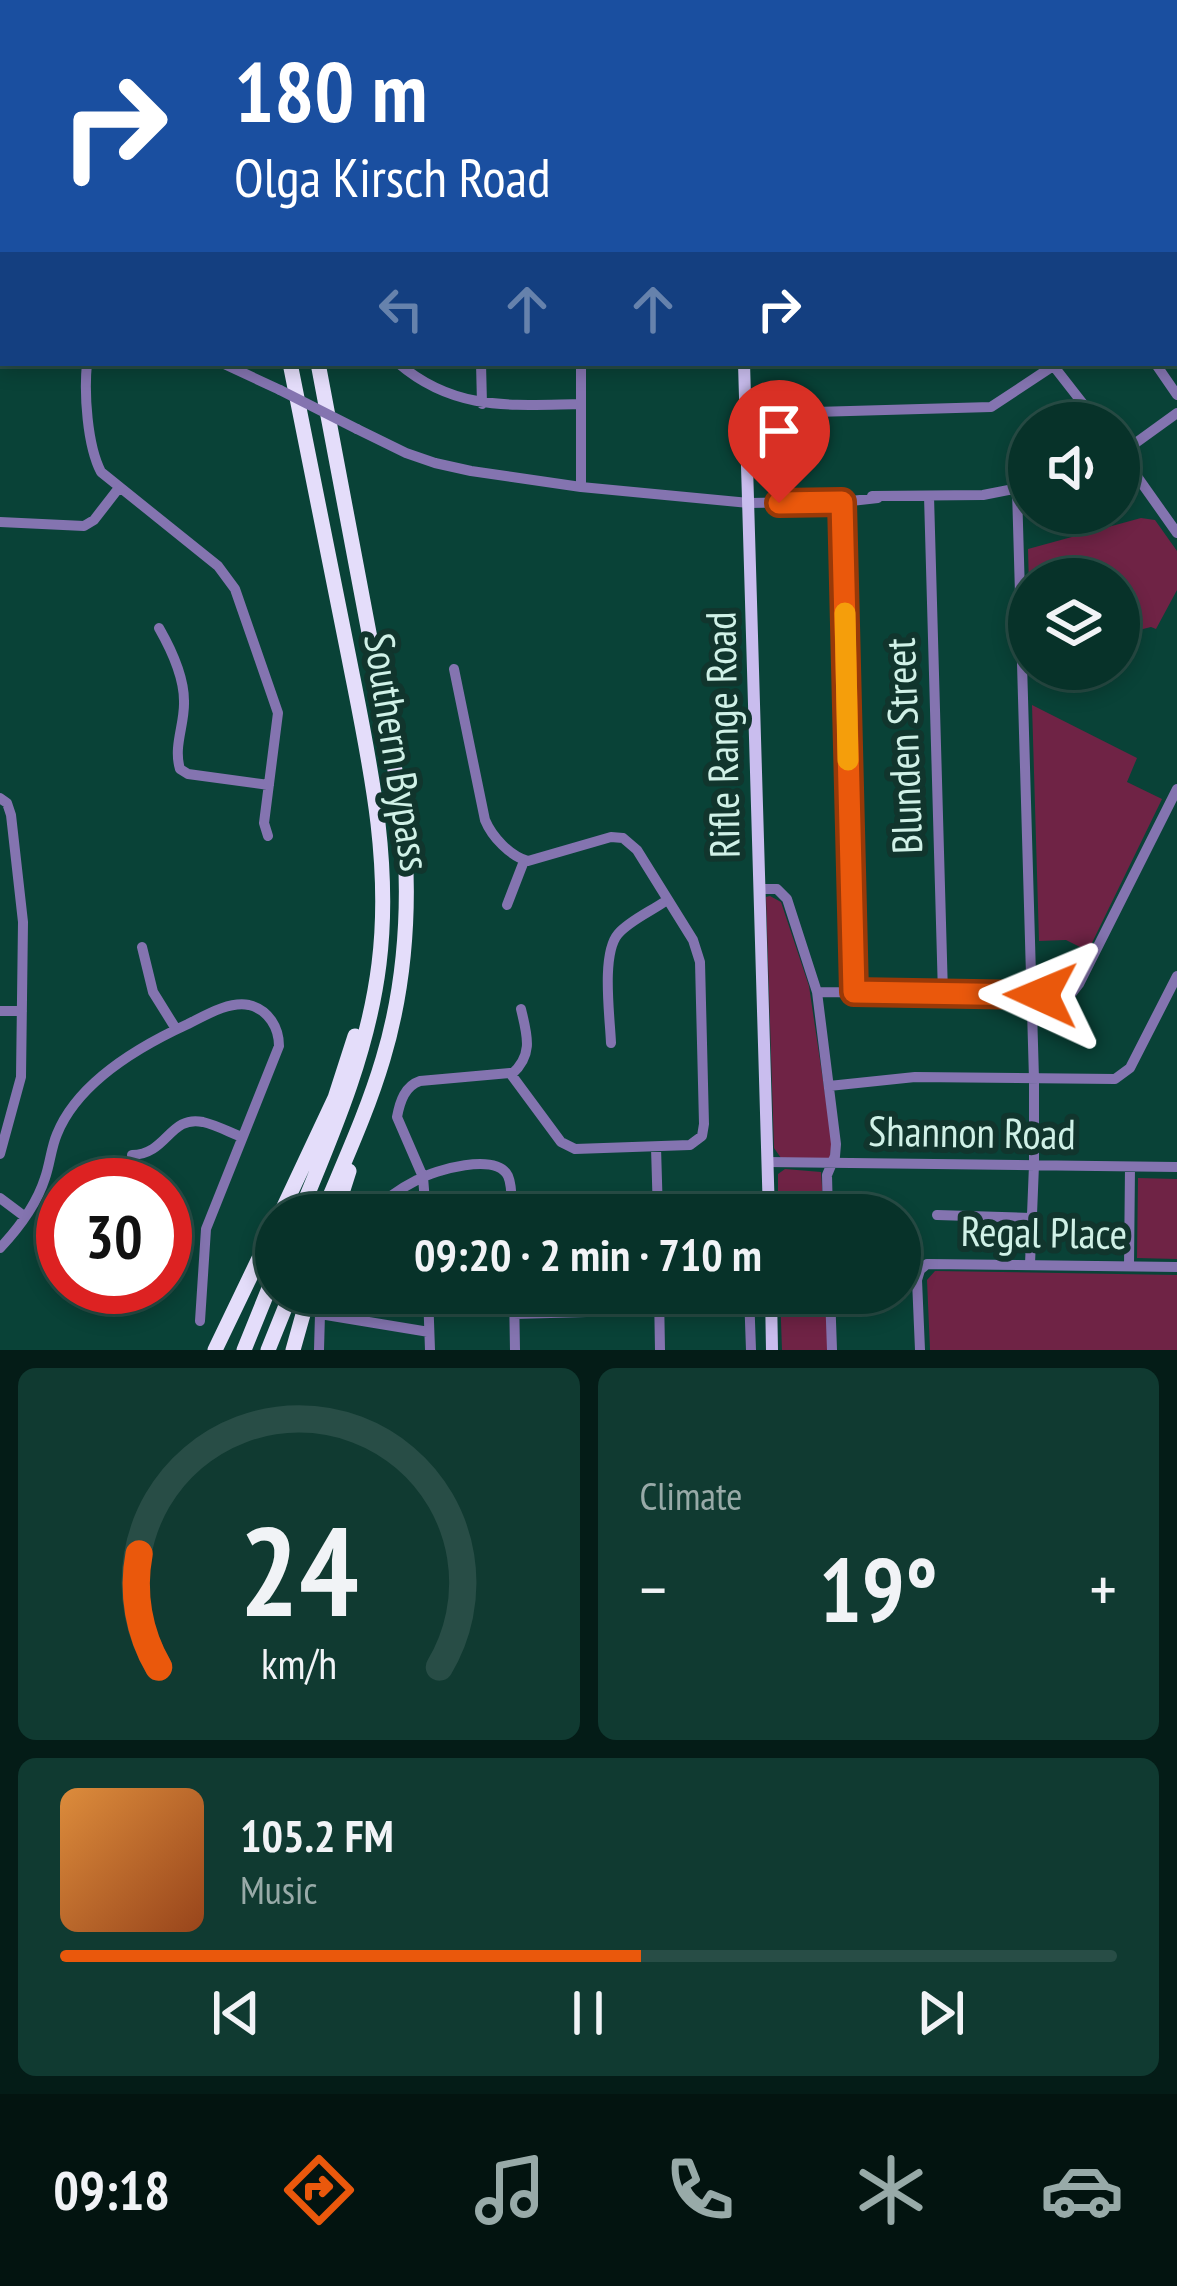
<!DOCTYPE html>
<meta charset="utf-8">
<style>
body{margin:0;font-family:"PT Sans Narrow",sans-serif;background:#103a31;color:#f1f3f6;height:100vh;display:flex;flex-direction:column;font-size:45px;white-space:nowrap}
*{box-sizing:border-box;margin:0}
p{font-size:39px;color:#98aaa8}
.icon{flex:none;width:66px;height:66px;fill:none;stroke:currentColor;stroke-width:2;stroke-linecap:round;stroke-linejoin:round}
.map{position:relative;height:1350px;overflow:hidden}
.sheet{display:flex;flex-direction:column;gap:18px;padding:18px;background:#041c17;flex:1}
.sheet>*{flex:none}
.guide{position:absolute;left:0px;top:0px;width:1179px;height:366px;box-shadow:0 6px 18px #0003,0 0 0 3px #284d46;background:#1a4fa0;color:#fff;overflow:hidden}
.controls{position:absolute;left:1008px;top:402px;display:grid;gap:24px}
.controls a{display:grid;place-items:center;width:132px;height:132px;border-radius:50%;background:#073229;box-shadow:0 6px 18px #0003,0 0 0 3px #284d46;font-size:60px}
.speed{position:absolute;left:36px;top:1158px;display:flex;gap:24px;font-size:60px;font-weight:700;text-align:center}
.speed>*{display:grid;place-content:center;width:156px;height:156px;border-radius:50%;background:#073229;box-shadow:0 6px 18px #0003,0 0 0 3px #284d46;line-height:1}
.speed .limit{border:18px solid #d22;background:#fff;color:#111}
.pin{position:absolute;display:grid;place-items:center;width:102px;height:102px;color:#fff;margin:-123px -51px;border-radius:50% 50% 50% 0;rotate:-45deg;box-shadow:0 0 12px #0007}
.pin .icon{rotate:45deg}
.me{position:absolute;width:132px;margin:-66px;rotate:271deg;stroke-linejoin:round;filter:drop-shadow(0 0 9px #0008)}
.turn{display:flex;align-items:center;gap:42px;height:252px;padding:0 36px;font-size:54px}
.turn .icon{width:156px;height:156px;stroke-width:2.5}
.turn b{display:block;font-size:84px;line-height:102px}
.lanes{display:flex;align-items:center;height:114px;padding:0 36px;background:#0003;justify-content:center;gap:60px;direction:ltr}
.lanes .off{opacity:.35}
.big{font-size:90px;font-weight:600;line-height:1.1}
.sheet .widget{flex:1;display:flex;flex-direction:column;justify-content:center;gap:18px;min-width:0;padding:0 42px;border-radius:18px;background:#103a31}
.sheet .dial{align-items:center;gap:0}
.dial svg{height:312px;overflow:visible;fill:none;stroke:#284d46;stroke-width:7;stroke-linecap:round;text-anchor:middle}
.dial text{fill:#f1f3f6;stroke:none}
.song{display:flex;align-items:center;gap:36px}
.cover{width:144px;height:144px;border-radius:18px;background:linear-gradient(135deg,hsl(30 70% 55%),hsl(20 70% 35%))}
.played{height:12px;border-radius:6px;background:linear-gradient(90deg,#ea580c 55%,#284d46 55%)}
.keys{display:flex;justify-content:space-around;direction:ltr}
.heat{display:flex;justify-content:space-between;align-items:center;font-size:66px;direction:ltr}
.sheet .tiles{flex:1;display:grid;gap:18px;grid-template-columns:1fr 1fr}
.widget:last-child{grid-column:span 2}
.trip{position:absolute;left:255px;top:1194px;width:666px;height:120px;border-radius:60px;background:#073229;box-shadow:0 6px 18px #0003,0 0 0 3px #284d46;font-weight:600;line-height:120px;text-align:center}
.tabs{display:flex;height:192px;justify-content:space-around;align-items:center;background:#031410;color:#98aaa8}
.tabs .icon{width:84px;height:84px}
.tabs .selected{color:#ea580c}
.tabs b{font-size:54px;color:#f1f3f6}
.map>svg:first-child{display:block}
</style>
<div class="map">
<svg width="1177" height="1350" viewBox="0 0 1177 1350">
<rect width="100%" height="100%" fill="#094237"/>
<!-- green -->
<path fill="#6f2345" d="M1141,518L1155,520L1177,551V590L1156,629L1151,627L1119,635V579H1029V586L1028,549Z
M1032,705L1137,758L1127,782L1162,799L1088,951L1066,940L1039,941Z
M770,896L781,902L809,986L832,1141L830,1158H781L774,1148L766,897Z
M785,1169L821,1172L824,1215H778V1174Z
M1138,1178L1177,1179V1259L1137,1258Z
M935,1271L1177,1275V1350H930L927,1280Z
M780,1293H827L828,1350H782Z"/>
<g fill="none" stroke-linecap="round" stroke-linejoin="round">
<!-- minor -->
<path stroke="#8474b0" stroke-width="10" d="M30,0L39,3
M164,0V3
M328,0V3
M416,0L417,3
M954,0L965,3
M1001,0L1002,3
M8,3L9,0
M103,3L107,0
M545,3L549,0
M673,3L677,0
M0,18L3,13
M0,157L3,158
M1176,252L1177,253
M0,261L3,262
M1176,325L1177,321
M87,363C84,393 87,445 101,472L218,566L235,589L278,713L264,823L268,836
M222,363L280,390
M398,363C455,412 512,405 581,404
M481,363L482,404
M581,363V487
M1155,363L1177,395
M1052,364L1098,423
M746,414L991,407L1053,366
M357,429L406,453L435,463L471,471L581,487L749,503L842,502L878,498
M1119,451L1177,533
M1119,455L1177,413
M1017,490L1034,1079V1165L1030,1264
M872,496L983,495L1029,486
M929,496L943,994
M842,497L854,992
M0,522L84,526L94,520L118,489
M159,628C171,649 184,676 184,701C185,724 173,746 180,769L188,774L269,785
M0,798L7,803L11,815L23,922L21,1077L0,1154
M759,889H777L787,899L817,992L836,1144L835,1156L827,1175L828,1215
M507,905L524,861
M142,947L153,992L176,1029
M817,992L1061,995L1072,993L1079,984L1177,789
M0,1011H22
M611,1043C610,1017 601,954 618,934C630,920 652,911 667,900
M512,1074C534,1054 527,1035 521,1009
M829,1086L915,1077L1115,1079L1130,1068L1177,976
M656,1147L658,1215
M132,1155C168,1154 169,1115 203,1122C216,1125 229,1132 242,1137
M767,1162L1177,1167
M0,1198L24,1216
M369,1215C383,1201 399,1189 417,1180C435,1170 496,1152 508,1176C513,1187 511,1203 512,1215
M426,1215L423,1177L397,1117C400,1101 405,1086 420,1081L510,1073L561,1142L575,1149L690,1145L702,1136L704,1124L700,962L693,940L637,850L623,838L611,837L528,861C510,856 492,837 485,820L454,669
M937,1215L1031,1218
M0,1248C18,1229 37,1203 45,1178C50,1164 51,1148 57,1134C78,1082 140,1046 188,1024C206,1015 229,1001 249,1005C269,1010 279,1028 279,1046L206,1229L200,1321
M1129,1266L1130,1167
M428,1293L430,1350
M514,1293L515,1350
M659,1293L660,1350
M749,1293L751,1350
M830,1293L832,1350
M320,1314L429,1332
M514,1314L659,1310
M319,1350L320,1314L325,1293
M920,1350L917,1280L920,1270L927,1264L1177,1267"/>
<!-- major -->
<path stroke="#c9bdee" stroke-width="12" d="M730,0V3
M744,363L769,1215
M771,1293L772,1350"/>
<!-- highway -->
<path stroke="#e4ddfa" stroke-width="15" d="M219,0L220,3
M249,0V3
M1083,0L1086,3
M1103,0L1106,3
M1140,0L1142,3
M1157,0L1159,3
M1176,28L1177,30
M1176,48L1177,50
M1176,97L1177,98
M290,363C310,461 329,560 349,658C369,760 392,860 379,964C368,1053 333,1133 299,1215
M318,363L401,802C411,888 408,976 383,1059C367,1113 343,1164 322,1215
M280,1215L335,1098L355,1036
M335,1215L349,1171
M215,1350L276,1223
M244,1350L276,1271
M268,1350L291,1293
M293,1350L309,1293"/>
<!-- minor-bridge -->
<path stroke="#8474b0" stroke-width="10" d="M280,390L357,429"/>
</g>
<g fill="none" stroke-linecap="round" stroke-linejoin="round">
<!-- route casing -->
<g stroke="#983908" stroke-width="30">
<path id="route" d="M779,503L842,502L854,992L1041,995"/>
</g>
<!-- route -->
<use href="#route" stroke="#ea580c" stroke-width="21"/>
<!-- slow -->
<path stroke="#f59e0b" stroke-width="21" d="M845,613L848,760"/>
</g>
<g text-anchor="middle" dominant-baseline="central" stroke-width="12" stroke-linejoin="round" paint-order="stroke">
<!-- street labels -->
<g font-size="42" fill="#d0f1e7" stroke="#11352d">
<text transform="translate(722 735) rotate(-91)">Rifle Range Road</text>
<text transform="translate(903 746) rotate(-92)">Blunden Street</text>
<text transform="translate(398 752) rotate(81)">Southern Bypass</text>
<text transform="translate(972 1132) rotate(1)">Shannon Road</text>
<text transform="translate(1044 1232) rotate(1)">Regal Place</text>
</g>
</g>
</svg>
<div class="controls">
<a><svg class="icon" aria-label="sound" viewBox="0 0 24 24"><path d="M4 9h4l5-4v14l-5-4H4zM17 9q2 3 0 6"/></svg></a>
<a><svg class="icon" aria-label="layers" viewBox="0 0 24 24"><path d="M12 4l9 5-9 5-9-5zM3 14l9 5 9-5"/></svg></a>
</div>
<div class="speed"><div class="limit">30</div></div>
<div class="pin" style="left:779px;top:503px;background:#d93025"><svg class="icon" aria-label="arrive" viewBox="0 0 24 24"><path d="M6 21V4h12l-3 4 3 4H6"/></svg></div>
<svg class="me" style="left:1041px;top:995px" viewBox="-20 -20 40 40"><path d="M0-17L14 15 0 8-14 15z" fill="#ea580c" stroke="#fff" stroke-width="4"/></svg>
<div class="trip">09:20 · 2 min · 710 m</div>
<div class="guide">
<div class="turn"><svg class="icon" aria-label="right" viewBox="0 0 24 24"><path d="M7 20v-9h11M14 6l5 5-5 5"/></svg><div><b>180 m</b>Olga Kirsch Road</div></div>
<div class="lanes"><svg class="icon off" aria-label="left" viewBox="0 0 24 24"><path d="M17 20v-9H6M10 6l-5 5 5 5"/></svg><svg class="icon off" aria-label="ahead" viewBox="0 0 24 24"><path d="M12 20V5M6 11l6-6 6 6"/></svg><svg class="icon off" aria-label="ahead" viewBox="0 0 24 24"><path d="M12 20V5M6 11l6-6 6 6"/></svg><svg class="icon" aria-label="right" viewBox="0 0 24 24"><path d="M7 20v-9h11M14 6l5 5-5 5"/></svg></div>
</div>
</div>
<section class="sheet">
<div class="tiles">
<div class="widget dial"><svg viewBox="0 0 100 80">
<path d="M14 69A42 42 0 1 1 86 69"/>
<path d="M14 69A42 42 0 0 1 9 40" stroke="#ea580c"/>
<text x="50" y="56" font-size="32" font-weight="700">24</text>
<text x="50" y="72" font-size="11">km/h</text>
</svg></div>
<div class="widget"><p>Climate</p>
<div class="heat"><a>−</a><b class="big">19°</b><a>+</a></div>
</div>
<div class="widget">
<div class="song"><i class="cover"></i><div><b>105.2 FM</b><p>Music</p></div></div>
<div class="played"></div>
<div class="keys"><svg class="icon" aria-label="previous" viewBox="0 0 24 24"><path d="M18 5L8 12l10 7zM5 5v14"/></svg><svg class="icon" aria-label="pause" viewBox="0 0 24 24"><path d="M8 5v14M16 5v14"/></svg><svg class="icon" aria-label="next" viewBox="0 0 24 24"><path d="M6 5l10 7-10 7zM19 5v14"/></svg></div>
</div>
</div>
</section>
<nav class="tabs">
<b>09:18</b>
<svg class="icon selected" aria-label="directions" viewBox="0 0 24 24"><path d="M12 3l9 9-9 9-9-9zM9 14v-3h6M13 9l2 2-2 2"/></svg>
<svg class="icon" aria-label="music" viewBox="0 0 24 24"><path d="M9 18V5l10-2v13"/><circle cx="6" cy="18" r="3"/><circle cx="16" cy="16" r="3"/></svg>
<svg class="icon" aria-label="phone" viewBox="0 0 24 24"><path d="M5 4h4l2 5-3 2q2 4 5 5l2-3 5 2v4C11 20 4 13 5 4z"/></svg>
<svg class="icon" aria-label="climate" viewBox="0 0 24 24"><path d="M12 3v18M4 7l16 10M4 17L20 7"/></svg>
<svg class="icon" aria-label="car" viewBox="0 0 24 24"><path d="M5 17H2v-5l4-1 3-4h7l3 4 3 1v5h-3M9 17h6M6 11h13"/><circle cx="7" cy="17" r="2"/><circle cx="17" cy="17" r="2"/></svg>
</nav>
